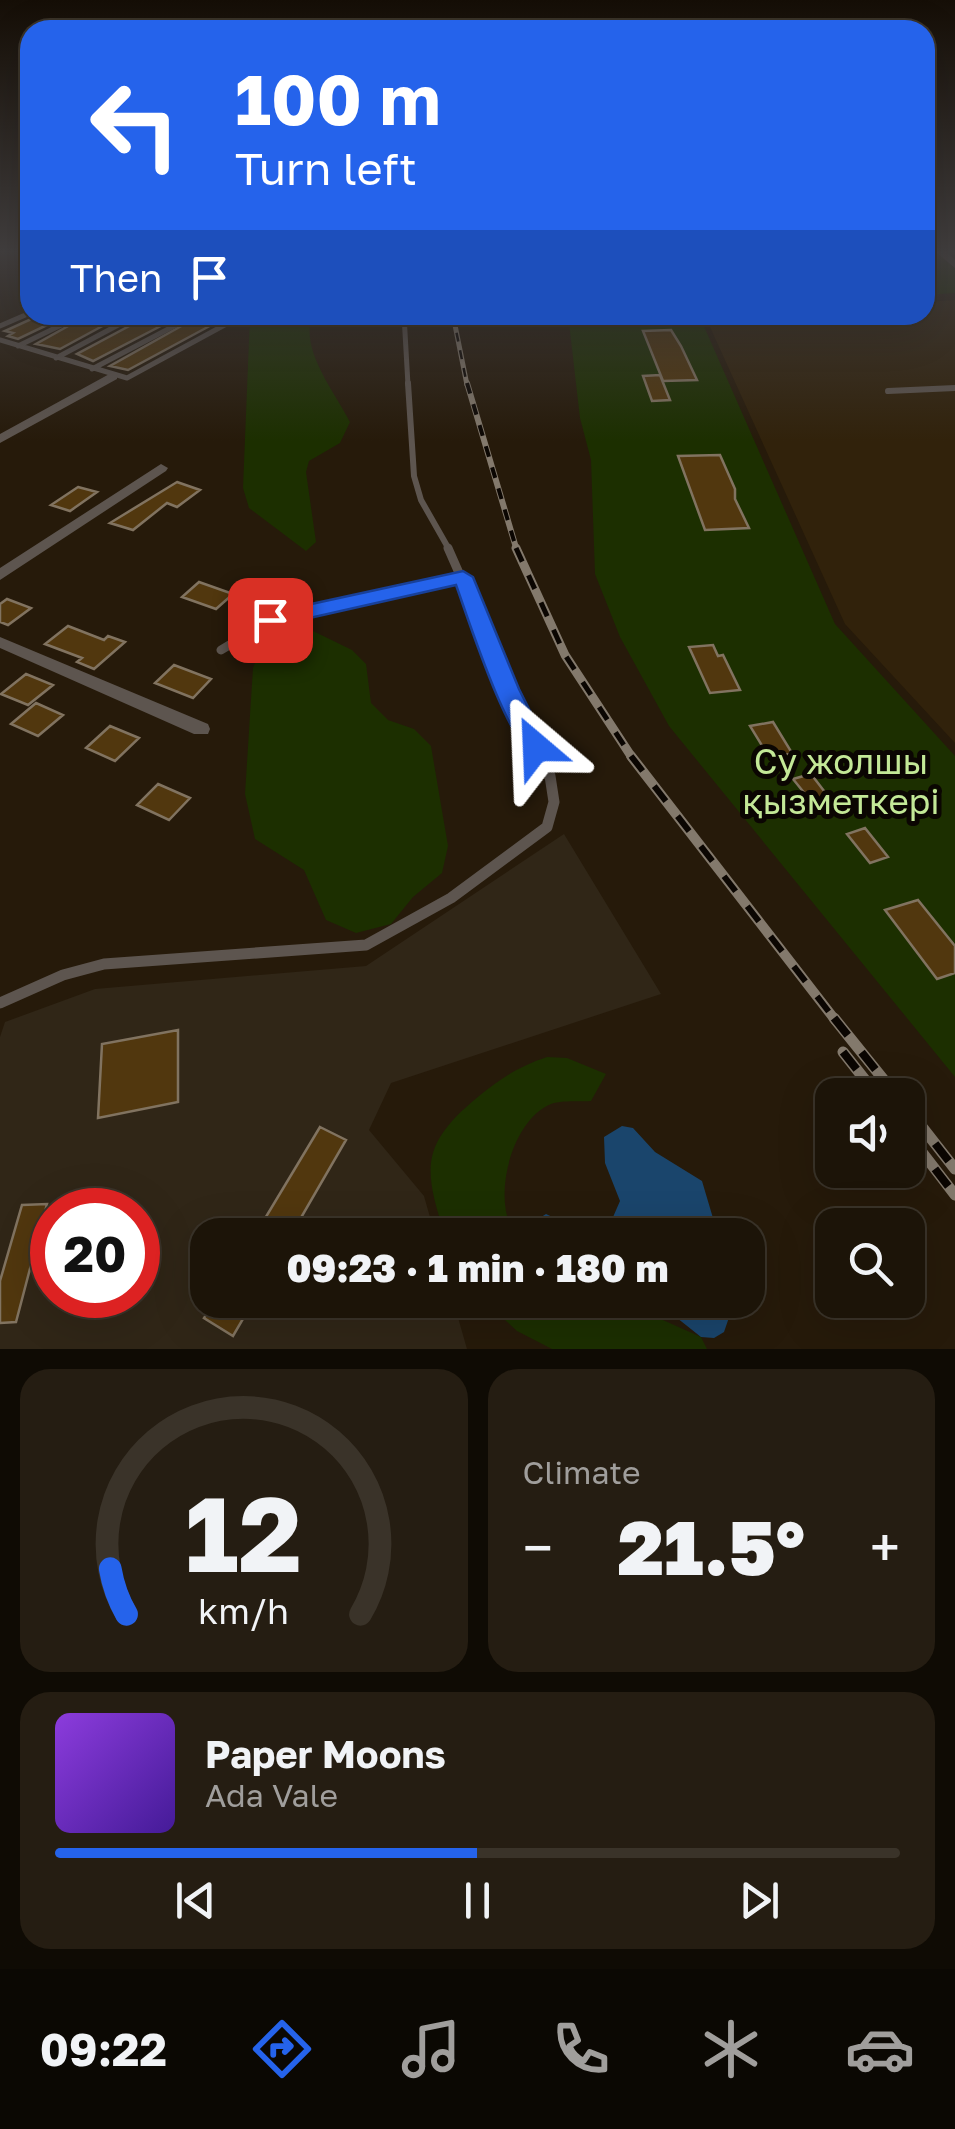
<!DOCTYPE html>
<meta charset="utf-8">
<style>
body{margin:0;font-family:"Golos Text",sans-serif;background:#251d12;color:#f1f3f6;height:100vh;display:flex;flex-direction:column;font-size:38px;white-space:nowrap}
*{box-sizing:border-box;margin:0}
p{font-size:32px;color:#a09e9c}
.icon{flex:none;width:55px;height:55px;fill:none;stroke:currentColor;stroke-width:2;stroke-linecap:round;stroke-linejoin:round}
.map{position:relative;height:1349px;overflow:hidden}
.drawer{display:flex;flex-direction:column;gap:20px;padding:20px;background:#0f0b04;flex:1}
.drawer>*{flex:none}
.banner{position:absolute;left:20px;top:20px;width:915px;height:305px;border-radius:30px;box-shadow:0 10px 40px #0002,0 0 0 2px #3a3329;background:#2563eb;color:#fff;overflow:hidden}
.tools{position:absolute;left:815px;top:1078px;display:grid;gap:20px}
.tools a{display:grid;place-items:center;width:110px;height:110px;border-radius:20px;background:#1c1408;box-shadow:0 10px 40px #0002,0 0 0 2px #3a3329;font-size:50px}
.speed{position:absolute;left:30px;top:1188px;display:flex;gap:20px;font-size:50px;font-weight:700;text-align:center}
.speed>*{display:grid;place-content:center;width:130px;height:130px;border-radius:50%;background:#1c1408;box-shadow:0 10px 40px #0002,0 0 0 2px #3a3329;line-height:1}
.speed .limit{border:15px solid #d22;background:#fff;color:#111}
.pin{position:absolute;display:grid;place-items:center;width:85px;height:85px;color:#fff;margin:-42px;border-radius:20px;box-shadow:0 5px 15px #0006}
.me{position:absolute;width:110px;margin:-55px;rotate:334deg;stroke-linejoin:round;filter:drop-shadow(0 0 8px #0008)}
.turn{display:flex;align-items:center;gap:35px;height:210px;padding:0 50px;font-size:45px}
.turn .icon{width:130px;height:130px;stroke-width:2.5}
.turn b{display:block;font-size:70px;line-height:85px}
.then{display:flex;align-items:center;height:95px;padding:0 50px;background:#0003;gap:20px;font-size:38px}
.big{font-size:75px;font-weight:800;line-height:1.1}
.drawer .tile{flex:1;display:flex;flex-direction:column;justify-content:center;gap:15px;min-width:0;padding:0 35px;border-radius:30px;background:#251d12}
.drawer .dial{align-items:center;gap:0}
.dial svg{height:260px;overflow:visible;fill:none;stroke:#3a3329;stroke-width:7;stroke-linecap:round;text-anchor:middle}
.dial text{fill:#f1f3f6;stroke:none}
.song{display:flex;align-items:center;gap:30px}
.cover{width:120px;height:120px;border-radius:15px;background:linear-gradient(135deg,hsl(270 70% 55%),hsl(260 70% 35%))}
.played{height:10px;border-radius:5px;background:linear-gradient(90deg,#2563eb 50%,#3a3329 50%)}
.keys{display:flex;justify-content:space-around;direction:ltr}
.heat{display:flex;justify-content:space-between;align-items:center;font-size:55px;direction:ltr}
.drawer .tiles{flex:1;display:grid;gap:20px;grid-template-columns:1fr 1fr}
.tile:last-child{grid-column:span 2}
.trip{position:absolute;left:190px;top:1218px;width:575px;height:100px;border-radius:30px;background:#1c1408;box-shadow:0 10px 40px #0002,0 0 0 2px #3a3329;font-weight:800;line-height:100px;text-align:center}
.tabs{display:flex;height:160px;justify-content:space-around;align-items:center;background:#0b0803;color:#a09e9c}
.tabs .icon{width:70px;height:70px}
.tabs .on{color:#2563eb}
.tabs b{font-size:45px;color:#f1f3f6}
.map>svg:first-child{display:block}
</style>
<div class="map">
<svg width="955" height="1349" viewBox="0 0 955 1349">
<rect width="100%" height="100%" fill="#261a0a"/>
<!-- commercial -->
<path fill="#302617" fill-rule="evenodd" d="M564,834L661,994L391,1083L369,1130L424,1196L435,1235H208V1300H453L467,1349H0V1037L5,1022L95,989L366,966ZM52,1210H138V1295H52Z"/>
<!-- built -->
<path fill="#31220b" d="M955,300V743L845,624L705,316L925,315V302Z"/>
<!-- green -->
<path fill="#1c2f00" d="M925,252H937L955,269V293L925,295Z
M250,315H312C300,350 334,391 350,422L340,443L309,461L306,472L316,542L306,551L249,508L243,488Z
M699,315L835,624L955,756V1077L669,726L620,637L595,574L591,460L580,418L569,323Z
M311,630L352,650L366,664L371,703L388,720L414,729L431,746L448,846L442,873L413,897L391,924L356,933L326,920L304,870L255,839L245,794L253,668C264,636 279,633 311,630Z
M547,1057L567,1058L606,1074L591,1101C579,1102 562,1100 551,1104C511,1120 490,1202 516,1235H445C422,1166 422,1143 479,1096C501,1078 520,1066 547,1057Z
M483,1300H618L701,1337L707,1349H552L517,1331Z"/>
<!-- water -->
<path fill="#1a456c" d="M622,1126L633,1128L655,1152L702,1181L718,1235H528L527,1226L546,1214L589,1234L610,1224L620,1201L605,1163L604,1137Z
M639,1300H735L724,1332L714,1338L701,1337L667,1310Z"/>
<!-- building -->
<path fill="#51370e" stroke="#817360" stroke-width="2.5" d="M40,315H68L18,339L8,336L13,333L5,331Z
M88,315L119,317L60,349L36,344Z
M150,315H182L93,361L77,354Z
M201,315H230L128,370L110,366Z
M671,330L681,346L697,380L663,381L643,331Z
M660,375L670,400L652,401L643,376Z
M720,455L735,489V499L749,528L705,530L678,456Z
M177,482L200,490L177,507L167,503L133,530L110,523Z
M78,487L97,492L70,511L51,505Z
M199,582L233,594L216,609L182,597Z
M7,599L31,608L8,625L0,622V604Z
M68,626L104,640L108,636L125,642L94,669L77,662L82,658L45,644Z
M713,645L718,656L723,655L740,690L710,693L689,647Z
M174,665L211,679L193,698L155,683Z
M26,674L53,685L28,705L1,694Z
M36,703L63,715L38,736L11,724Z
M773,722L792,753L769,757L750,726Z
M110,726L139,738L115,761L86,748Z
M811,774L831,800L814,805L793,779Z
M158,784L190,798L169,820L137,805Z
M865,828L888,857L870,863L847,834Z
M918,900L955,946V973L937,979L885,910Z
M178,1030V1102L98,1118L102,1044Z
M320,1127L346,1140L291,1235H255Z
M47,1204L16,1322L0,1323V1281L22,1205Z
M216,1300H254L233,1336L204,1318Z"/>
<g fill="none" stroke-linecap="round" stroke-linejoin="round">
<!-- service-far3 -->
<path stroke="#5d554f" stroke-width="5" d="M404,315L408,385
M0,326L30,313
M0,340L127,378L243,315
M18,346L82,315
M56,358L137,315
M92,369L195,315"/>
<!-- service-far2 -->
<path stroke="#5d554f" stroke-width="6" d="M408,383L414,476L421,500L450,551
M888,391L955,388"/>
<!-- service-far1 -->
<path stroke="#5d554f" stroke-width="9" d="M448,548L541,759
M221,650L271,620L463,577"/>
<!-- service -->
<path stroke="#5d554f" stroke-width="11" d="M0,1003L63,975L104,964L366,945L451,898L547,827L554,802L550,776L540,756"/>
<!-- minor -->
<path fill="#5d554f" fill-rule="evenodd" d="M936,252H947L955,260V268Z
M113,372L117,373V379L0,443V434Z
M161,464L168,468L166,471L0,580V568Z
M0,637L208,724L210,729L208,734H194L0,648Z"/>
<!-- rail-far4 casing -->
<g stroke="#83796c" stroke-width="5">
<path id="rail-far4" d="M453,315L467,385"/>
</g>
<!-- rail-far3 casing -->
<g stroke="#83796c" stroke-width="6">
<path id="rail-far3" d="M467,383L517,551"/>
</g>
<!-- rail-far2 casing -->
<g stroke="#83796c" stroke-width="9">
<path id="rail-far2" d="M516,548L565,655L633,759"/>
</g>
<!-- rail-far1 casing -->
<g stroke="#83796c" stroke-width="10">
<path id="rail-far1" d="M631,756L836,1021"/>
</g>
<!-- rail casing -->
<g stroke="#83796c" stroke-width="11">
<path id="rail" d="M834,1018L896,1095
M843,1052L877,1095
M908,1109L955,1169
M908,1134L955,1195"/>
</g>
<!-- rail-far4 -->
<use href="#rail-far4" stroke="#0b0602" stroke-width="2.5" stroke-dasharray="9" stroke-linecap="butt"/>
<!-- rail-far3 -->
<use href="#rail-far3" stroke="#0b0602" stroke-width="4" stroke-dasharray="11" stroke-linecap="butt"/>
<!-- rail-far2 -->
<use href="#rail-far2" stroke="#0b0602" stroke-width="5" stroke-dasharray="15" stroke-linecap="butt"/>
<!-- rail-far1 -->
<use href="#rail-far1" stroke="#0b0602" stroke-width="6" stroke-dasharray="19" stroke-linecap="butt"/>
<!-- rail -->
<use href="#rail" stroke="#0b0602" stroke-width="8" stroke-dasharray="22" stroke-linecap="butt"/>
</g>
<!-- sky -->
<linearGradient id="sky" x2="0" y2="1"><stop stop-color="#150e06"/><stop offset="0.57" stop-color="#413e3e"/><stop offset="1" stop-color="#413e3e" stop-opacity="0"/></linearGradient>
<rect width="955" height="441" fill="url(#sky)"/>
<!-- route -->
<path fill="#2563eb" stroke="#184099" stroke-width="2.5" d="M463,571L473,577L519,689L548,747L544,754L536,756C509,748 467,615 456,585L270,627L260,620L270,613Z"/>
<g text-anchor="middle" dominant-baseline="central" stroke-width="10" stroke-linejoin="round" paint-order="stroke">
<!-- park labels -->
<g font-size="35" fill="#c3e897" stroke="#0b0602">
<text x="841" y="761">Су жолшы<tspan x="841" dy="40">қызметкері</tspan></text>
</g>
</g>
</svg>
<div class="tools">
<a><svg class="icon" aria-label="sound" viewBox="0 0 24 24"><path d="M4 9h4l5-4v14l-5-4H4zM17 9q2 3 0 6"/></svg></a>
<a><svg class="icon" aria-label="search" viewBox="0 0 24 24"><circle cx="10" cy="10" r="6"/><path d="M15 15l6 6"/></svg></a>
</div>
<div class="speed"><div class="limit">20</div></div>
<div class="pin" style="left:270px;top:620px;background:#d93025"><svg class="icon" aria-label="arrive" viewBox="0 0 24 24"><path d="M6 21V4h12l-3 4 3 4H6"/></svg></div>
<svg class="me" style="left:536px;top:747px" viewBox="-20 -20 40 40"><path d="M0-17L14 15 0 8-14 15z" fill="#2563eb" stroke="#fff" stroke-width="4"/></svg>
<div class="trip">09:23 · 1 min · 180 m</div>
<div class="banner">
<div class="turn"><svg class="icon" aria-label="left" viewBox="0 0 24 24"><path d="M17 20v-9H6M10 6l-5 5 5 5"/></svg><div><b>100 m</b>Turn left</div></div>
<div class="then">Then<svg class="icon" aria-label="arrive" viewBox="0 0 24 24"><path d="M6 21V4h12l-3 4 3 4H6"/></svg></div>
</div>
</div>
<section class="drawer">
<div class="tiles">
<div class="tile dial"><svg viewBox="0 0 100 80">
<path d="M14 69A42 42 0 1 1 86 69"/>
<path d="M14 69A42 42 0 0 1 9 55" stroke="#2563eb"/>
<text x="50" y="56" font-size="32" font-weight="700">12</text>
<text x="50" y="72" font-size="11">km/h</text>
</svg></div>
<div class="tile"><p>Climate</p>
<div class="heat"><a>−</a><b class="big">21.5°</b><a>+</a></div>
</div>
<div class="tile">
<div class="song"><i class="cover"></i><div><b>Paper Moons</b><p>Ada Vale</p></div></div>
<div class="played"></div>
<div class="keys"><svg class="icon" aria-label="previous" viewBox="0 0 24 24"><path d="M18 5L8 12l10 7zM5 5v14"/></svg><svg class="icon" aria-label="pause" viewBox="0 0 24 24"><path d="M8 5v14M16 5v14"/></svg><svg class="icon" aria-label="next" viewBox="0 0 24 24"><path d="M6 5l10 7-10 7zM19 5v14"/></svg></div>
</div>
</div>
</section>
<nav class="tabs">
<b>09:22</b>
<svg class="icon on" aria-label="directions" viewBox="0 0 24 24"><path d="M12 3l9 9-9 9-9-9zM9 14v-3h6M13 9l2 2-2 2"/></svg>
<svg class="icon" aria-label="music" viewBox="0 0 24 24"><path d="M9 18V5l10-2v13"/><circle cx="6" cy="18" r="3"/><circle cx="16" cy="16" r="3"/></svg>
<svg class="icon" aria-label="phone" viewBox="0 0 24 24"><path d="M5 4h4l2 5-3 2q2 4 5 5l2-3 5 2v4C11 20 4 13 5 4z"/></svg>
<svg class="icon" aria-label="climate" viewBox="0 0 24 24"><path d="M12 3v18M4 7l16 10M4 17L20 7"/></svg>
<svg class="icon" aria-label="car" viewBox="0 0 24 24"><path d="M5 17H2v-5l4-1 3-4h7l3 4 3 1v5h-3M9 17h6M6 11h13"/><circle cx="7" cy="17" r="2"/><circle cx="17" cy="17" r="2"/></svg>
</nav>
